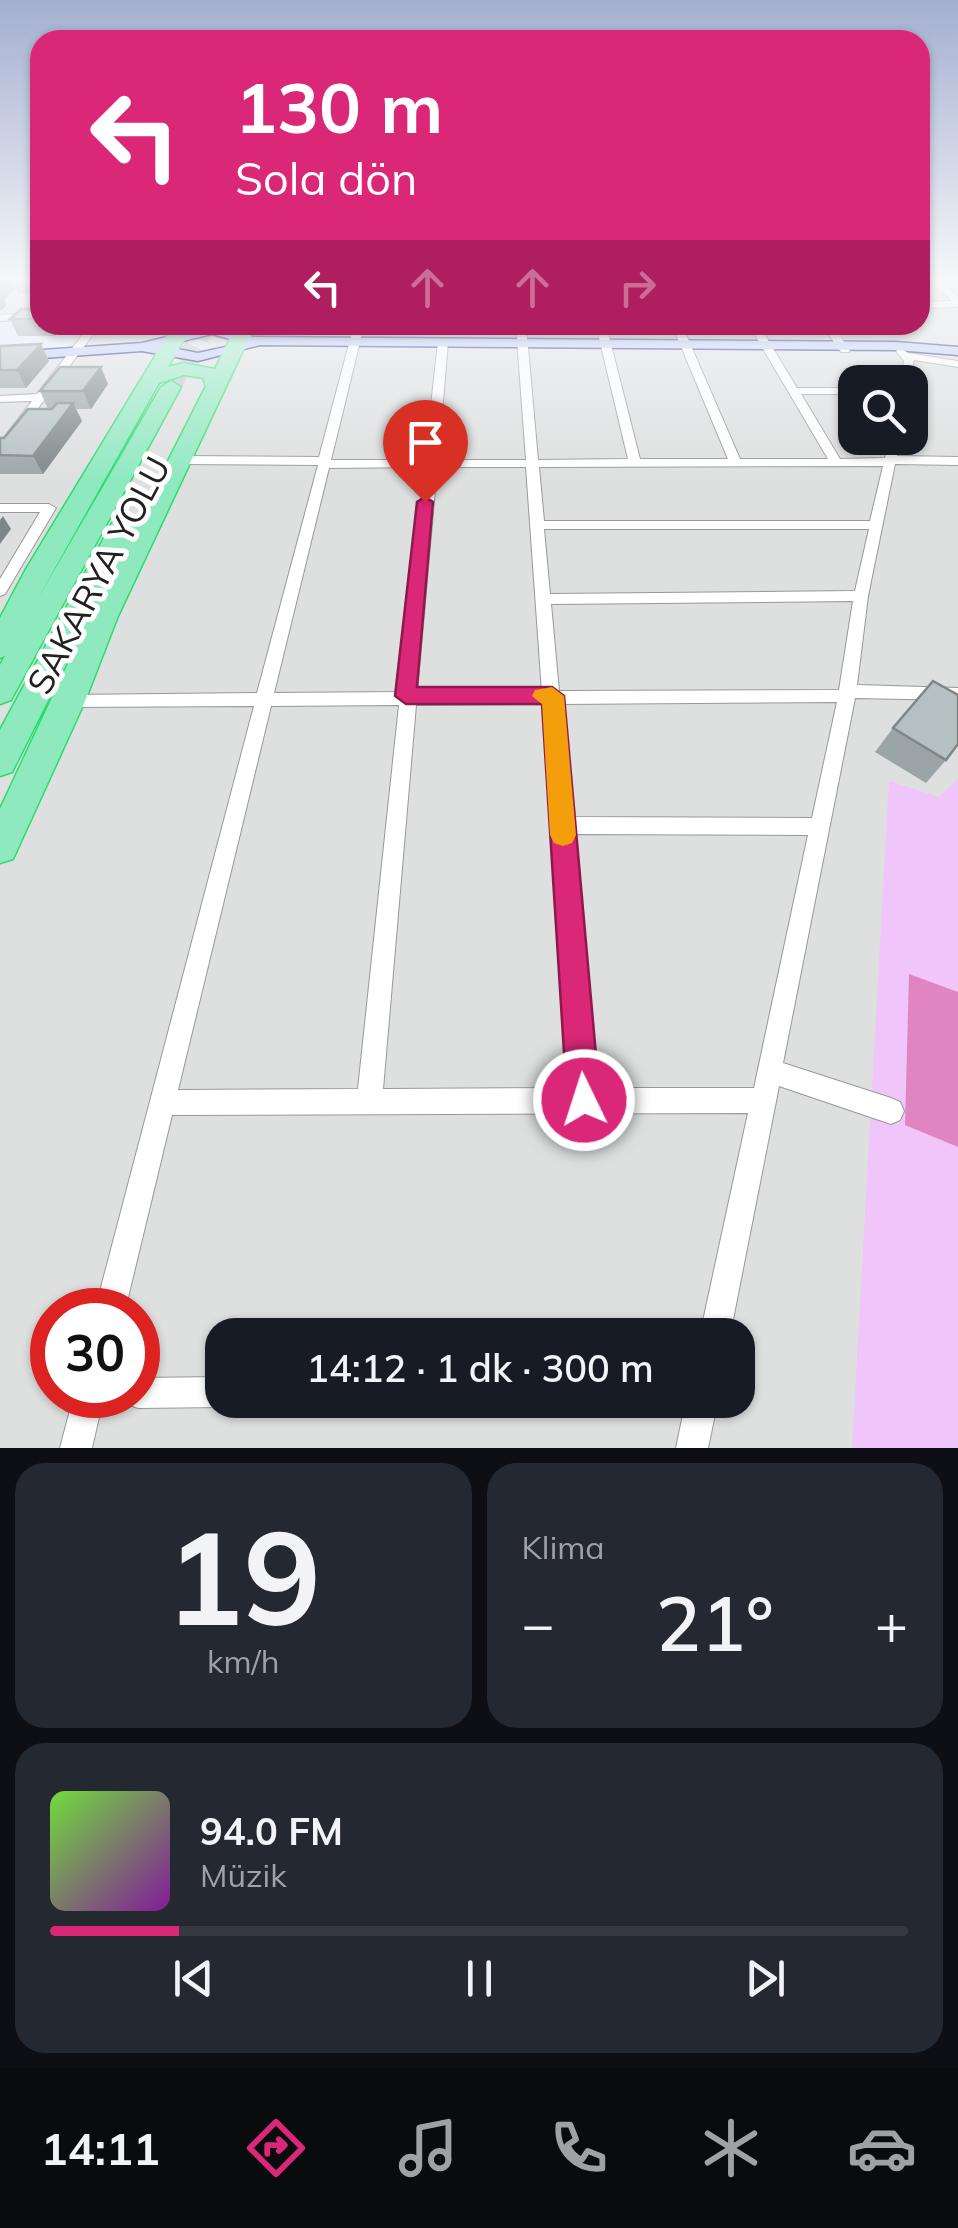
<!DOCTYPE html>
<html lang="tr">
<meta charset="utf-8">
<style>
body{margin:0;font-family:Mulish,sans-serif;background:#242831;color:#f1f3f6;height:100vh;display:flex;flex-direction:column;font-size:38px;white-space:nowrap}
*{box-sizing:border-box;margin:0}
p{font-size:32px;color:#9ea1a6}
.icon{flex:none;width:55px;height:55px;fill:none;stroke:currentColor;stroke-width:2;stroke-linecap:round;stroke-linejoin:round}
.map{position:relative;height:1448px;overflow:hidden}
.panel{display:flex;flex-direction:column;gap:15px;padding:15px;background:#0d0f14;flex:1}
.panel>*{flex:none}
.hud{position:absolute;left:30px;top:30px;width:900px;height:305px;border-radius:30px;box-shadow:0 2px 8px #0004;background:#db2777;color:#fff;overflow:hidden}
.fabs{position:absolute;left:838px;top:365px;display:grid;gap:20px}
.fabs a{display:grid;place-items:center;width:90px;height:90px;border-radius:20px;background:#171b24;box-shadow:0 2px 8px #0004;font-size:50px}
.speed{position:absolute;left:30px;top:1288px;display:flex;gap:20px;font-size:50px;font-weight:700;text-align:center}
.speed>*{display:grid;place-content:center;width:130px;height:130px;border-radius:50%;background:#171b24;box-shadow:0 2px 8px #0004;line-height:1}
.speed .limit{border:15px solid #d22;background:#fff;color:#111}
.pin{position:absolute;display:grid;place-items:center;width:85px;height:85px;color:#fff;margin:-102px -42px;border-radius:50% 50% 50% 0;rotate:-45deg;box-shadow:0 0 10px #0007}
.pin .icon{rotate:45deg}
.me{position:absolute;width:110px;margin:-55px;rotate:356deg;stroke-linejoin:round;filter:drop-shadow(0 0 8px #0008)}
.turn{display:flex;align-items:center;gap:35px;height:210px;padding:0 40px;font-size:45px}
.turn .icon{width:130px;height:130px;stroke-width:2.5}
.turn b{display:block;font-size:70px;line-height:85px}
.lanes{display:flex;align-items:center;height:95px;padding:0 40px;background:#0003;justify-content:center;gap:50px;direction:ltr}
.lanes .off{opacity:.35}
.big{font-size:75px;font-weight:600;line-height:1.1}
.panel .tile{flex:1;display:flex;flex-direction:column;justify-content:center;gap:15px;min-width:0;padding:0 35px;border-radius:30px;background:#242831}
.panel .dial{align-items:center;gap:0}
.dial b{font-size:130px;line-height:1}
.song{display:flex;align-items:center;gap:30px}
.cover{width:120px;height:120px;border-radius:15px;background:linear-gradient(135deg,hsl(100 70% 55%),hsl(290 70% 35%))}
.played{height:10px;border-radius:5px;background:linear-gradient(90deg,#db2777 15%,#363941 15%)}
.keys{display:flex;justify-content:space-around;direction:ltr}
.heat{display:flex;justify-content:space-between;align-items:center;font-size:55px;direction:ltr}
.panel .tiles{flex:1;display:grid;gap:15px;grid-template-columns:1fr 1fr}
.tile:last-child{grid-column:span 2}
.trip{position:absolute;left:205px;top:1318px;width:550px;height:100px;border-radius:30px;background:#171b24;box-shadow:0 2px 8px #0004;font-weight:600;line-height:100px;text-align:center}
.tab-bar{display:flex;height:160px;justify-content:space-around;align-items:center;background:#090b0e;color:#9ea1a6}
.tab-bar .icon{width:70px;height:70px}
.tab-bar .active{color:#db2777}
.tab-bar b{font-size:45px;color:#f1f3f6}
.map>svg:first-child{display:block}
</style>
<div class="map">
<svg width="958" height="1448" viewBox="0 0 958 1448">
<rect width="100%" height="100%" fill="#e8eef1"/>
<!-- residential -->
<path fill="#dedfdf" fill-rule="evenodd" d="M0,279H40V325H920V279H958V1448H0ZM855,382H910V438H855ZM52,1310H138V1395H52ZM222,1335H738V1400H222Z"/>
<!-- education -->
<path fill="#e3ebff" d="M40,319V325H83L68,348L0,352V320Z"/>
<!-- park -->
<path fill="#f0c6fa" d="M958,779V1448H852L889,781L939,797Z"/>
<!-- pitch -->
<path fill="#e185c2" d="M909,974L958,992V1147L905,1125Z"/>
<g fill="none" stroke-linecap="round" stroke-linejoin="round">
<!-- highway-tunnel -->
<path stroke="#c0c5c7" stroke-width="19" stroke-dasharray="19 9" stroke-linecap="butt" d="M171,387L206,325"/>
<!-- street casing -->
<g stroke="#989898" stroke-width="2">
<path id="street" d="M929,279H939L958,297V307L920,308V302L952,301Z
M40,313V319L0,321V315Z
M90,325H100L4,454L0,455V443L32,401L0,402V396L37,394Z
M354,325H364L331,460H425L438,342L443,339L448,342L438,460H526L516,325H526L538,460L628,459L596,325H606L640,459H728L672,325H682L740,459H828L749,325H759L797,388H855V394H801L840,459L885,458L889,438H901L897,456L958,457V465L895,464L868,596L857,685L958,688V700L855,698L783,1063L891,1098L900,1102L904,1111L900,1120L891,1124L779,1086L730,1335H700L748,1113L172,1115L125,1310H95L254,706L69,707L60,701L69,695L257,693L318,465L179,464L173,460L179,456L319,457ZM883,466L870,521H544L539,467ZM425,467L400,692L274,693L329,468ZM437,467H526L542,692H417ZM544,529H869L855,591L550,594ZM853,601L839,690L559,691L551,604ZM837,702L812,818L571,817L560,704ZM543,704L571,1088L383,1089L416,705ZM399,705L358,1089L178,1090L271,706ZM572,834L808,835L754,1088H596Z
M822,325H832L850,350L849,352H841Z
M901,348L908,353L958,361V367L914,360L909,382H899L904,361L896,351Z
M0,504H49L56,508L5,594L0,596V579L40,512H0Z
M222,1377V1400H234L222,1407L138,1408L127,1404L123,1395H138V1378Z
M74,1395H104L92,1448H60Z
M686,1400H718L708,1448H676Z"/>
</g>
<!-- secondary casing -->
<g stroke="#04187c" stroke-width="3">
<path id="secondary" d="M212,326L253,337L896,342L958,347V355L896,350L260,345L198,361L142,351L0,361V353L142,343ZM212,334L244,343L198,353L162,346Z"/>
</g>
<!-- highway casing -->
<g stroke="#26de6c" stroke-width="3">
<path id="highway" d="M174,325H192L168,367L183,363L215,369L237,325H255L118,616L85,701L13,859L0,863V809L85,627L12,772L0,776V730L112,523L125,515L137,522L206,386L203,378L184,375L159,383L37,600L161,387L171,381L181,387L11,700L0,704V665L5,656L0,658V618L26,569Z"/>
</g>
<!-- street -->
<use href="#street" fill="#fff" fill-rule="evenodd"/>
<!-- secondary -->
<use href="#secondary" fill="#bccafa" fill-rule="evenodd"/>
<!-- highway -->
<use href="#highway" fill="#8fe9bf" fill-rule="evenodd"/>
</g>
<!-- wall -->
<path fill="#9ba5a7" d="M0,279H40L39,294H19L14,283L17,280H10L14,289L4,300L6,305L0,311Z
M40,309V325H65L55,336H18L10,319Z
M97,325H120L115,332L99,331Z
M122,325H151L147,332H123Z
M41,344L49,361L26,388H0V346Z
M108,384L91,409H76L82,421L43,474H0V438H4L48,409L40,391Z
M893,728L946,760L926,783L875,752Z"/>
<!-- shaded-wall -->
<path fill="#7e8688" d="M8,279H10L14,289L4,300L6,305L1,311L0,288Z
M38,279H40L39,294L34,283Z
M51,325H65L55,336Z
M41,344L49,361L26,388L17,370Z
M101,367L108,384L91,409L83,391Z
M73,403L82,421L43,474L33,456Z
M3,516L11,529L0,544V520Z"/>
<!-- building -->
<path fill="#b4c0c2" stroke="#7e8688" stroke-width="2.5" d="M0,279H8L0,288Z
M18,279H38L34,283H14Z
M21,309H40V319H10Z
M41,344L17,370H0V346Z
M60,367H101L83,391H40Z
M57,403H73L33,456L0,455V438H4L28,409H52Z
M933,681L958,695V744L946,760L893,728Z"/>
<!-- sky -->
<linearGradient id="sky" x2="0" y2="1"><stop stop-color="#a4afd0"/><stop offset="0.58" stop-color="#f5f7f9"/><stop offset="1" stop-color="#f5f7f9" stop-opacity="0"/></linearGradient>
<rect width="958" height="482" fill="url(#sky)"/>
<!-- route -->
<path fill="#db2777" stroke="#8e194d" stroke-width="2.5" d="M425,497L433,502L417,687H552L564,696L600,1100L595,1111L584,1116L572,1111L567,1100L542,704H406L395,696L417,502Z"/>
<!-- slow -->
<path fill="#f59e0b" d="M552,687L564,696L576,835L572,843L563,846L554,843L550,835L542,704L532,696L535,690Z"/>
<g text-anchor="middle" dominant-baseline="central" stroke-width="10" stroke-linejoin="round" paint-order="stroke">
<!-- street labels -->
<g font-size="35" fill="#212121" stroke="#fff">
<text transform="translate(98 575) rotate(-62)">SAKARYA YOLU</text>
</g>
</g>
</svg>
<div class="fabs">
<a><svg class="icon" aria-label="search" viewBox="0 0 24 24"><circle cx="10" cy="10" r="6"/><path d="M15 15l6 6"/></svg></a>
</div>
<div class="speed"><div class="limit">30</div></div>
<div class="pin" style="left:425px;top:502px;background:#d93025"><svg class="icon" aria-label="arrive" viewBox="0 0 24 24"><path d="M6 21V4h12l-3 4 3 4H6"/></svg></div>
<svg class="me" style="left:584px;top:1100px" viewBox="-20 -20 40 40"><circle r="17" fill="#db2777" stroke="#fff" stroke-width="3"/><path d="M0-11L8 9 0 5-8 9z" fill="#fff"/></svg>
<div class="trip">14:12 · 1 dk · 300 m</div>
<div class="hud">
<div class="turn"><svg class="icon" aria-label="left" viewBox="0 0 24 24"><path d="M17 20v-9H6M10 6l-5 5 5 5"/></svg><div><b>130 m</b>Sola dön</div></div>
<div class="lanes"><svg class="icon" aria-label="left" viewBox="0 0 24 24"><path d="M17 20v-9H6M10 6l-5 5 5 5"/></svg><svg class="icon off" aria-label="ahead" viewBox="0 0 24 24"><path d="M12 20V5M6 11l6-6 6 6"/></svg><svg class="icon off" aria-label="ahead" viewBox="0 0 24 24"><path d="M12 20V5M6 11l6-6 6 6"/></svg><svg class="icon off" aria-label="right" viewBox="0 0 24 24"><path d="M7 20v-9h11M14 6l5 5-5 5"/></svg></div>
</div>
</div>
<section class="panel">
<div class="tiles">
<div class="tile dial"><b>19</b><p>km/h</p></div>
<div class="tile"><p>Klima</p>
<div class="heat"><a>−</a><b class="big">21°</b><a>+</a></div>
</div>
<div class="tile">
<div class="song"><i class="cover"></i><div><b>94.0 FM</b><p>Müzik</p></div></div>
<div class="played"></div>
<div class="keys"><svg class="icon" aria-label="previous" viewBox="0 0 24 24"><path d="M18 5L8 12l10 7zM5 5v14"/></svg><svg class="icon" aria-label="pause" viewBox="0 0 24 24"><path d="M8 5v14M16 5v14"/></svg><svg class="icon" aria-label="next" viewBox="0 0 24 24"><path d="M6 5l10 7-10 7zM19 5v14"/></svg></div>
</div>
</div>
</section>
<nav class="tab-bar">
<b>14:11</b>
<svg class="icon active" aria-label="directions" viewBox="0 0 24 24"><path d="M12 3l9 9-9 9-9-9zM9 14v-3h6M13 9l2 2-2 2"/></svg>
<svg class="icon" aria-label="music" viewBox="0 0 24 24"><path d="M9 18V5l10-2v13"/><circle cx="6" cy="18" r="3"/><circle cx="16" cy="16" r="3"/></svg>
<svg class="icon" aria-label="phone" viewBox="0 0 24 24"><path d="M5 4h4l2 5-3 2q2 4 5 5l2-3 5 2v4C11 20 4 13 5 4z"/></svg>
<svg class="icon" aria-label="climate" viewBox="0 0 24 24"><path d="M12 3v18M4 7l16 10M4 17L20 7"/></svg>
<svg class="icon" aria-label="car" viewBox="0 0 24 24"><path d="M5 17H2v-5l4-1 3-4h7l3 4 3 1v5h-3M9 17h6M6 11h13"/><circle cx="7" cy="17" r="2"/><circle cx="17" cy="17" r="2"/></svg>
</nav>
